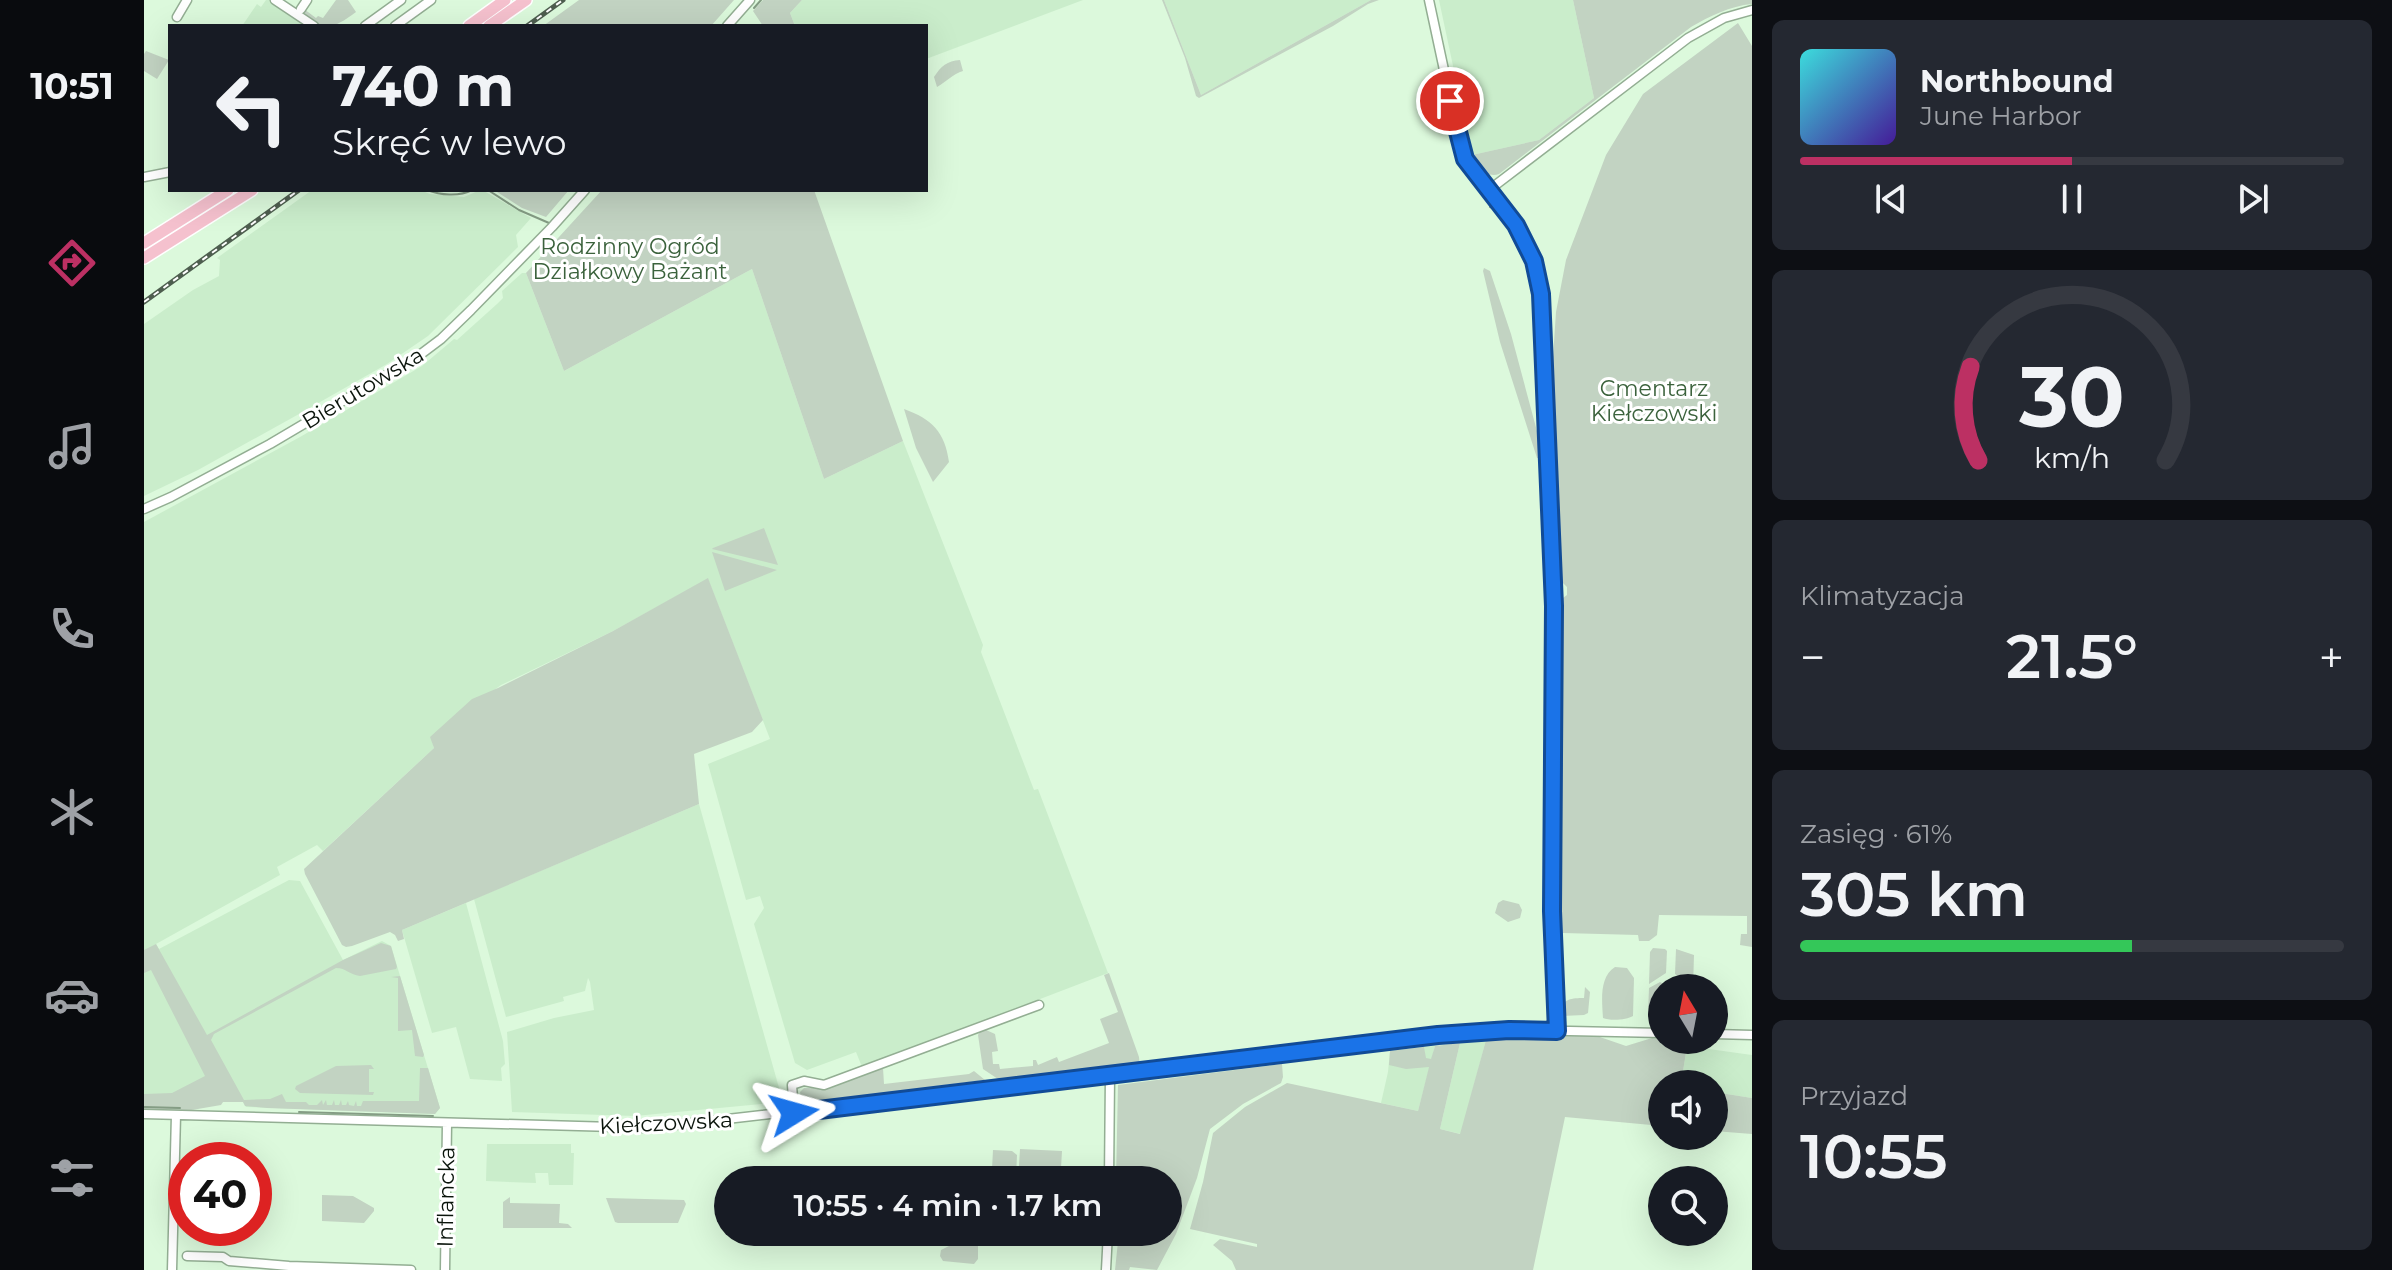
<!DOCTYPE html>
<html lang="pl">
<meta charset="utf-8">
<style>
body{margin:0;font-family:Montserrat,sans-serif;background:#242831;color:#f1f3f6;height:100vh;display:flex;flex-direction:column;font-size:30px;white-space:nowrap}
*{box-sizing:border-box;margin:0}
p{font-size:26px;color:#9ea1a6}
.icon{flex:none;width:44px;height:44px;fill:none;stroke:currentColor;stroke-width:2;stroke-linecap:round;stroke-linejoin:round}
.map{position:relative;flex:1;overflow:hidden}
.sheet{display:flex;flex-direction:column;gap:20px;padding:20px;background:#0d0f14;width:640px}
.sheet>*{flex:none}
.top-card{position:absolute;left:24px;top:24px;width:760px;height:168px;border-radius:0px;box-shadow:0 8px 32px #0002;background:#171b24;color:#f1f3f6;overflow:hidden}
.needle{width:52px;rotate:350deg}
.fabs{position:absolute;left:1504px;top:974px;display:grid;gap:16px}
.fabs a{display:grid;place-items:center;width:80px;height:80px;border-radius:50%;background:#171b24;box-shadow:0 8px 32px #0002;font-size:40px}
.speed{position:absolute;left:24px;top:1142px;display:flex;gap:16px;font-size:40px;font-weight:700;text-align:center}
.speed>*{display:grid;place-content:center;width:104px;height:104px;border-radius:50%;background:#171b24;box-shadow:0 8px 32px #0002;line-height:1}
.speed .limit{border:12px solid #d22;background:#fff;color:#111}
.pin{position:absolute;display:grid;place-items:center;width:68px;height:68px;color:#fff;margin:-34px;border:4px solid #fff;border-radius:50%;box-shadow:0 2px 8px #0007}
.me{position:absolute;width:88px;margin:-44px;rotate:82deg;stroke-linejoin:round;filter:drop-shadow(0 0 6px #0008)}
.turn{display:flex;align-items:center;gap:28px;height:168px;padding:0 32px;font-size:36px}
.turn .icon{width:104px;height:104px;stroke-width:2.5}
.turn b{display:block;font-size:56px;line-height:68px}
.big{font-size:60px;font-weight:600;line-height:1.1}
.sheet .tile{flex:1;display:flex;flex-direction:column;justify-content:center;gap:12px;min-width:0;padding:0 28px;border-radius:12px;background:#242831}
.sheet .dial{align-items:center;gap:0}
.dial svg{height:208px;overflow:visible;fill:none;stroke:#363941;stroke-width:7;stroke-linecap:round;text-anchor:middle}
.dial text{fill:#f1f3f6;stroke:none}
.song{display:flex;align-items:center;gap:24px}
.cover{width:96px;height:96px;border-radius:12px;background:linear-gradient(135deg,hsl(180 70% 55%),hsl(260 70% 35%))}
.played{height:8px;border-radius:4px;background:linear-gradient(90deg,#bc3063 50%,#363941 50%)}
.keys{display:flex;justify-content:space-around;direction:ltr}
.heat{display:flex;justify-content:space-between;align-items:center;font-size:44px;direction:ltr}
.charge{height:12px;border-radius:6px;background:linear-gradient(90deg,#34c759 61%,#363941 0)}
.trip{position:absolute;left:570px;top:1166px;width:468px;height:80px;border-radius:40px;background:#171b24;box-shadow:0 8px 32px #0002;font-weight:600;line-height:80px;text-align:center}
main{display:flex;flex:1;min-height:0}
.dock{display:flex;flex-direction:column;width:144px;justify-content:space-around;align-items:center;background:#090b0e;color:#9ea1a6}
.dock .icon{width:56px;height:56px}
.dock .selected{color:#bc3063}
.dock b{font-size:36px;color:#f1f3f6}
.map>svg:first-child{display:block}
</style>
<main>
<nav class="dock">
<b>10:51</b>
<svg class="icon selected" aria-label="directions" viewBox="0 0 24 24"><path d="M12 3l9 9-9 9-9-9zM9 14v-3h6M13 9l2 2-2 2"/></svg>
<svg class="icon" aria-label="music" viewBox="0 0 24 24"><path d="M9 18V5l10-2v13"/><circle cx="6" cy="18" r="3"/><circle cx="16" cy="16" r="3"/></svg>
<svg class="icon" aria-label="phone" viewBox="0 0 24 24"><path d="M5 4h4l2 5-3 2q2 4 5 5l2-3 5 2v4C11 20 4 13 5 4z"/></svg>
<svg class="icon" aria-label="climate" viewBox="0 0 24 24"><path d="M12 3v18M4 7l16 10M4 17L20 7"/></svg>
<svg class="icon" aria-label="car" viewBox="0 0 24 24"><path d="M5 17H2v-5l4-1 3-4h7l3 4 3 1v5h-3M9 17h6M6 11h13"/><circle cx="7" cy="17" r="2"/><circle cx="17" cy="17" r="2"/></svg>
<svg class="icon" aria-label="filters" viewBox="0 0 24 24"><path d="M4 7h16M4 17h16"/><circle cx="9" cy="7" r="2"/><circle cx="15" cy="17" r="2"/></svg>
</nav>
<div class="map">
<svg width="1608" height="1270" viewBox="0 0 1608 1270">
<rect width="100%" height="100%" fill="#dcf9dc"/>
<!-- built -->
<path fill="#caedcb" d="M122,0H126L165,26H98L113,4L117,7Z
M658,0H939L782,59V26H651L646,13Z
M1020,0H1227L1057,95Z
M1295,0H1429L1450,98L1395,140L1328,155Z
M168,190H276L286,194L320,197L334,191H340L387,218L372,235L374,247L284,336L243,364L155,414L54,470L0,496V324L49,290L75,276L76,260L73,258Z
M608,269L680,479L759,441L839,645L837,652L890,790L894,789L964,973L718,1067L712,1052L663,1070L651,1063L610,924L620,908L616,896L602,900L564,764L626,739L564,579L469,631L357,685L287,737L290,748L179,851L173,845L133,867L136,875L12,944L15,949L145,880L156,881L199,960L238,941L247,946L296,1108L291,1114L102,1107L99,1102L0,1100V522L156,437L278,366L310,339L313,340L353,304L359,298L358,291L378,273H382L420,371Z
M555,804L639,1102L491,1116L368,1112L363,1032L410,1018L450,1010L446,982L444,978L441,991L419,997L420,1001L362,1017L330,899Z
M322,903L359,1041L361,1064L357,1068L358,1081L326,1079L312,1027L288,1033L258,930Z
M1342,1040L1317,1134L1296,1129L1316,1043Z
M1291,1046L1274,1111L1237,1103L1244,1072L1246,1051Z
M1543,1046L1608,1055V1098L1570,1092V1084H1537Z
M343,1144H427V1153H430L429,1185H405L404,1173H391L392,1183L342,1181Z"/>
<!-- green -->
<path fill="#c2d3c2" d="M192,0H204L212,12C190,28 184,31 160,17V9L172,18L174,16L179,18Z
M435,0H590L567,26H399Z
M619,0H658L646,13L651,26H619L609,11Z
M1018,0H1020L1057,95L1227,0H1235L1224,4L1189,26L1055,98L1052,96L1041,58Z
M1429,0H1608V4C1586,6 1566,16 1547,27L1355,174C1341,179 1335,164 1328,155L1395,140L1450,98Z
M1594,23L1608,46V947L1596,945L1597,934H1603V916L1515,915L1513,935L1505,941H1495L1494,935L1419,933V938L1412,931L1415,601L1423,595V587L1416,580L1409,357L1412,312L1422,260L1462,155L1499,94Z
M2,51L25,60L13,79L0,71V54Z
M816,60L819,71C809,74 802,82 793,87L790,77C797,66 803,61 816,60Z
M350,190H425L402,217L378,208Z
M458,190H670L759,441L680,479L608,269L420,371L382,273Z
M1340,268L1346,271L1367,334L1394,435L1396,458H1393L1356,342L1339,271Z
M760,409C788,419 801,432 805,462L789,482L772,448Z
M620,528L634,565L568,549L569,548Z
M568,552L633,570L581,591Z
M564,578L619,720L608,732L550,754L555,804L258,930L260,939L254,941L251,935L246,932L208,946L202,947L198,945L161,874L160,869L290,748L286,737L328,699L354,688L469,631Z
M1359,900L1375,904L1378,910L1376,918L1364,922L1351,913L1354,903Z
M237,943L247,946L253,967L252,969L216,976C206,975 202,968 192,968L70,1034L67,1040L100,1100L126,1099L138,1094L142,1102H162L165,1105H173L178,1100L179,1105L182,1100L183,1105H188L190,1100L191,1105H195L197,1100L198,1105H202L204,1101L205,1105L210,1106L212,1101L213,1106H217L219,1101H275L276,1068H284L296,1108L291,1114L123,1108L101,1106L99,1102H79L77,1105L42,1111L0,1110V1094L28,1093L61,1076L7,970L0,973V950L12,944L63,1035L199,960Z
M1509,948L1521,949L1523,951L1522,973L1505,984L1506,952Z
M1532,949L1550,955L1549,988L1531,974Z
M1471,967L1483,968L1490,978L1489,1016C1483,1020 1466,1021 1459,1018C1458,1001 1455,977 1471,967Z
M965,973L995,1057L996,1068L857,1081L839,1069L834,1035L836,1031L840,1029L851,1034L854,1051L848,1052L849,1064H855L856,1069L889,1066V1060H892L894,1065L913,1057L915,1062L965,1043L956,1019L974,1012L960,975Z
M256,976L280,1055L279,1057L271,1056L268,1030L254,1031V978L247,977Z
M1516,982L1522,985V988H1518V1019L1508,1018L1504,1014L1505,988Z
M1441,987L1446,992L1444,1013L1440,1015L1418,1016C1415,999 1427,998 1440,998Z
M1403,1021C1382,1034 1336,1027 1310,1029C1279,1031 1248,1036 1216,1039V1037L1348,1022Z
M1377,1034L1453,1036L1482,1046L1508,1038L1528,1040L1543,1046L1537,1084H1518V1126L1421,1117L1389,1270H1092L1088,1261L1069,1245L1076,1239L1113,1247V1244L1046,1229L1059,1182L1069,1133L1101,1107L1143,1083L1274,1111L1285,1067L1262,1069L1245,1065L1246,1051L1280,1047L1282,1058L1287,1059L1291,1046L1316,1043L1296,1129L1316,1134L1342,1040Z
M1138,1064L1139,1077L1137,1083L1099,1104L1066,1129L1053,1178L1032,1234L1013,1270L986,1267L985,1270H971L975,1232H1024V1180H972L974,1085Z
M227,1065L230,1069H225V1092H230L229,1095L156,1093L151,1089L152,1086L192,1066Z
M739,1068L740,1084L825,1074L830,1071L841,1080L731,1094V1097L721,1099L666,1103L657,1097L656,1092L660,1088H685Z
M1570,1092L1608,1098V1134L1570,1131Z
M876,1149L918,1151L917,1168L875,1166Z
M849,1150L868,1151L873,1155L872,1177L848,1176L850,1169H848Z
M178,1195L209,1196L230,1208V1211L220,1223L178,1221Z
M366,1197V1203L416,1204L415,1223L424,1224L428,1228H359V1202Z
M462,1198L540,1200L542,1204L534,1223H474L471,1222Z
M810,1239H830L834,1243V1259L830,1264L799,1261L796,1256L797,1250L805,1246Z"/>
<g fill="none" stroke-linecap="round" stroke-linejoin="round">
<!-- stream -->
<path stroke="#849c84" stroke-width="2" d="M610,8L617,0
M283,190C296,195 315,197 328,190
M344,190L375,210L405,223
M1346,207L1351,209C1375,240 1386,263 1392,301L1404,610L1401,876L1402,936
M1402,948L1404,1000
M0,1107L36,1108
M155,1112L289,1116"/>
<!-- minor casing -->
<g stroke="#93ae93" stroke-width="11">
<path id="minor" d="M131,0L170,26
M1285,0L1318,154L1372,225L1390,261L1397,294L1410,606L1408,911L1413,1031
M157,9L163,0
M33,17L43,0
M221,26L257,0
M251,26L287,0
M583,26L606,0
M0,177L26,172
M1345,190L1544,38L1580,18L1608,10
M0,509L27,497L126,444L273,357L297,339L327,310L408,227L441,190
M1570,1034L1608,1035
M650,1113L648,1085L660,1081L680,1085L895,1005
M0,1114L505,1128L1174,1051L1294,1035L1378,1030L1518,1033
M965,1180L966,1075
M43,1256L79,1257L85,1261L145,1266L267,1270
M28,1270L32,1115
M301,1270L303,1123
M962,1270L964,1232"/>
</g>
<!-- major casing -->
<g stroke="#fff" stroke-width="14">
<path id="major" d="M325,26L361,0
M345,26L382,0
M0,243L84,190
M0,258L108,190"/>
</g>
<!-- minor -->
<use href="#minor" stroke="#fff" stroke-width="8"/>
<!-- major -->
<use href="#major" stroke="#f5c1ce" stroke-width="11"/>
<!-- rail casing -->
<g stroke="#4e5e4f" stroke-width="5">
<path id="rail" d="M383,26L419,0
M0,302L155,190"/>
</g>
<!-- rail -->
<use href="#rail" stroke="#fff" stroke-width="2" stroke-dasharray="6" stroke-linecap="butt"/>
</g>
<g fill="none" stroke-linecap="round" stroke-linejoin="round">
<!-- route casing -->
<g stroke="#114b97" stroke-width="20">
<path id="route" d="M650,1113L1294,1035L1365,1030L1413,1031L1408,911L1410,606L1397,294L1390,261L1372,225L1321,159L1306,101"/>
</g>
<!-- route -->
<use href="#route" stroke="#1a73e8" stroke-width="14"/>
</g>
<g text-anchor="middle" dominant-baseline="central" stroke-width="6" stroke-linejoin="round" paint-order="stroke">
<!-- park labels -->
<g font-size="22" fill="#3b623c" stroke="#fff">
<text x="486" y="246">Rodzinny Ogród<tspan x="486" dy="25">Działkowy Bażant</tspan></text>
<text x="1510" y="388">Cmentarz<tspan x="1510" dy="25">Kiełczowski</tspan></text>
</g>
<!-- street labels -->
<g font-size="22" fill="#0a140b" stroke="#fff">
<text transform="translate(219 388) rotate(-31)">Bierutowska</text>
<text transform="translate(522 1123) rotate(-3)">Kiełczowska</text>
<text transform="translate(302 1197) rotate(-89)">Inflancka</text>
</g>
</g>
</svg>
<div class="fabs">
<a><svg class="needle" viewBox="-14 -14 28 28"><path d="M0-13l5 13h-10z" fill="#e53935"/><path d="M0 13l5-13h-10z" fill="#9ea1a6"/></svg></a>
<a><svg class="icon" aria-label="sound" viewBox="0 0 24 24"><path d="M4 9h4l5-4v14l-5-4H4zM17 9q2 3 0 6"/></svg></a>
<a><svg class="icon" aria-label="search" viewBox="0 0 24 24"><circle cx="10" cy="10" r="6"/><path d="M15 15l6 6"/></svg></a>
</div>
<div class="speed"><div class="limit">40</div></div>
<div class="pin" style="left:1306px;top:101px;background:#d93025"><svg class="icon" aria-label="arrive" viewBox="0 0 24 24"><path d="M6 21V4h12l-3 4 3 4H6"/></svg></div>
<svg class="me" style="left:650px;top:1113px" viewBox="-20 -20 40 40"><path d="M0-17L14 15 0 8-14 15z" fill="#1a73e8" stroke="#fff" stroke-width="4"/></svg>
<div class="trip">10:55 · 4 min · 1.7 km</div>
<div class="top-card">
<div class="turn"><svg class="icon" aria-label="left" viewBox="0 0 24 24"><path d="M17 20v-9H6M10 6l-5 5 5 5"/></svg><div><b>740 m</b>Skręć w lewo</div></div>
</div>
</div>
<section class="sheet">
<div class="tile">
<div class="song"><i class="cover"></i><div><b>Northbound</b><p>June Harbor</p></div></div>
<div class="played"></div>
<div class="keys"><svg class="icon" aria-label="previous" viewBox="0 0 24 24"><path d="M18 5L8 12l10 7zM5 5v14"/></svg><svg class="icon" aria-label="pause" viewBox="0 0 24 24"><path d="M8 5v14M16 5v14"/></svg><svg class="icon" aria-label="next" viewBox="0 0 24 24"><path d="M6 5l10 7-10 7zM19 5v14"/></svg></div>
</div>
<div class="tile dial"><svg viewBox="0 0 100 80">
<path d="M14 69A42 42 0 1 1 86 69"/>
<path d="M14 69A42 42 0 0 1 11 33" stroke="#bc3063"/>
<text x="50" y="56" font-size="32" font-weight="700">30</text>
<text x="50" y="72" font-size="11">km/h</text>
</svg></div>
<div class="tile"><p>Klimatyzacja</p>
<div class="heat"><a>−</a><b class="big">21.5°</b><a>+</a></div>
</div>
<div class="tile"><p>Zasięg · 61%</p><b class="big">305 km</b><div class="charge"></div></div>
<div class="tile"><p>Przyjazd</p><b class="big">10:55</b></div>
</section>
</main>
